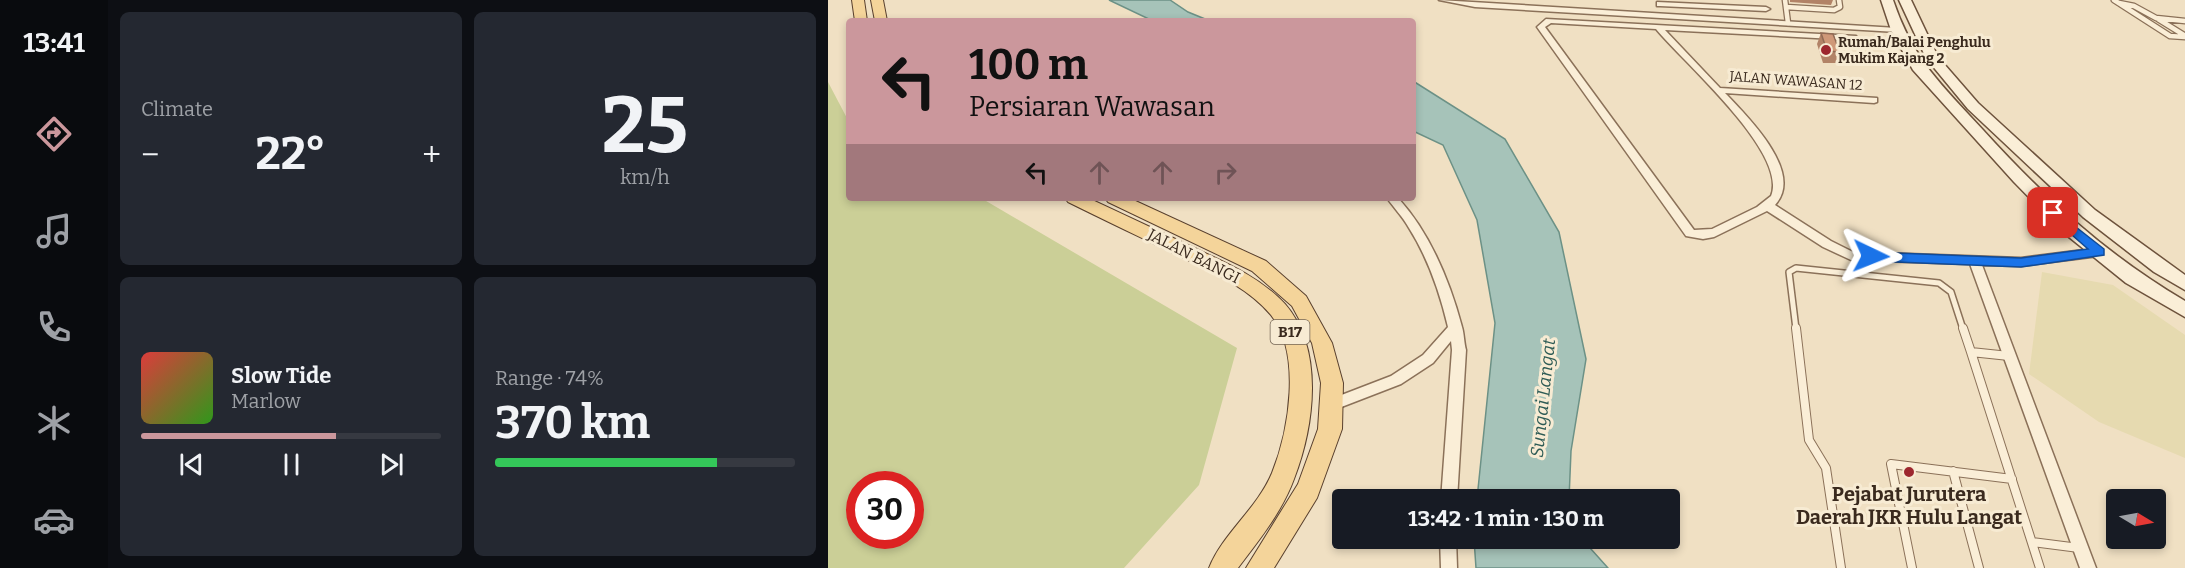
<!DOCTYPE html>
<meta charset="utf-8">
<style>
body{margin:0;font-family:Bitter,serif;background:#242831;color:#f1f3f6;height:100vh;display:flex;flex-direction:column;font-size:22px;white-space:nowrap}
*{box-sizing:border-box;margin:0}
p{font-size:20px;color:#9ea1a6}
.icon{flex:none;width:33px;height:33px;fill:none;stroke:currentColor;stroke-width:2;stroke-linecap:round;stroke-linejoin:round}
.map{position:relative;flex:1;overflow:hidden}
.panel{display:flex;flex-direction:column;gap:12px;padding:12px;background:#0d0f14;width:720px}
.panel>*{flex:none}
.banner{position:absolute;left:18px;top:18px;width:570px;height:183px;border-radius:6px;box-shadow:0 3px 9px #0003;background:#cb979c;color:#111;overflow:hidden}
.needle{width:39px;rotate:100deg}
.controls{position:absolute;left:1278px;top:489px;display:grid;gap:12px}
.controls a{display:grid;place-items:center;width:60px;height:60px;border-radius:6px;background:#171b24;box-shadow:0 3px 9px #0003;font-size:30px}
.speed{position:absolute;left:18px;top:471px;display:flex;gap:12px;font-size:30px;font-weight:700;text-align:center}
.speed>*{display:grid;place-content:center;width:78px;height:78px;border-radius:50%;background:#171b24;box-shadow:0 3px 9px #0003;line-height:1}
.speed .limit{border:9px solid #d22;background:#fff;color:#111}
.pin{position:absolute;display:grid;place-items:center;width:51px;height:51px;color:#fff;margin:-26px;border-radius:12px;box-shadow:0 3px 9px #0006}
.me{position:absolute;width:66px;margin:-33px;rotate:92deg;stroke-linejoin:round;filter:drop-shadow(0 0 4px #0008)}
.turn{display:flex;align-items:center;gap:21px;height:126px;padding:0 24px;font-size:27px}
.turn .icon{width:78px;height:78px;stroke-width:2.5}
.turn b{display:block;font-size:42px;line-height:51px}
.lanes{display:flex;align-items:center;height:57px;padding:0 24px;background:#0003;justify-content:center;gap:30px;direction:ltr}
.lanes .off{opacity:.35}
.big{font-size:45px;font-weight:700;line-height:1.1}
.panel .widget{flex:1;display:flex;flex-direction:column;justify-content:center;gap:9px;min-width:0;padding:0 21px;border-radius:9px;background:#242831}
.panel .dial{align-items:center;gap:0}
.dial b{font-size:78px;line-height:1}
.song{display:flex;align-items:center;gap:18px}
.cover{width:72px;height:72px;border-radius:9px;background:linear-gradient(135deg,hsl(0 70% 55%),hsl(110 70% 35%))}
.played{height:6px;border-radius:3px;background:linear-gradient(90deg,#cb979c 65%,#363941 65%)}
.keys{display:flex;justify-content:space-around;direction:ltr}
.heat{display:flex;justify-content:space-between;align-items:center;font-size:33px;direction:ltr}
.charge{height:9px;border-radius:4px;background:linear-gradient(90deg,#34c759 74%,#363941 0)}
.panel .tiles{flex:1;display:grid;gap:12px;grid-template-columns:repeat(2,1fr)}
.trip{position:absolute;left:504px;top:489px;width:348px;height:60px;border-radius:6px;background:#171b24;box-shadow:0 3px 9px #0003;font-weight:700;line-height:60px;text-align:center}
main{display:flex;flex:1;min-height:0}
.tabs{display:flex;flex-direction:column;width:108px;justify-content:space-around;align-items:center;background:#090b0e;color:#9ea1a6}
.tabs .icon{width:42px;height:42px}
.tabs .on{color:#cb979c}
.tabs b{font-size:27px;color:#f1f3f6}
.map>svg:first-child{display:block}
</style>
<main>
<nav class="tabs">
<b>13:41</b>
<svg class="icon on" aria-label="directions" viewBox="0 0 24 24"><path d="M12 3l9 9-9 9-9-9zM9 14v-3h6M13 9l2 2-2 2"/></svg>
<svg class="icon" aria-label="music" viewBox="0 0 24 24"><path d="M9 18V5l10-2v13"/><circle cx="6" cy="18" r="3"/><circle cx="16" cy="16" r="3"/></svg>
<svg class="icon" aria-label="phone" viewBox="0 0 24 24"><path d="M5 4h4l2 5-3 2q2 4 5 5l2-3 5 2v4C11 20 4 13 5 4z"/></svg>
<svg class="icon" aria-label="climate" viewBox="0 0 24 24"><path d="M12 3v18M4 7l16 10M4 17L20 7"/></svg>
<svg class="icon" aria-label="car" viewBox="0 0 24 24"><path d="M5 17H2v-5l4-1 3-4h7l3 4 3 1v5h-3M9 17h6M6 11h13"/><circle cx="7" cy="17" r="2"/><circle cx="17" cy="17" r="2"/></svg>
</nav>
<section class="panel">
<div class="tiles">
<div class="widget"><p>Climate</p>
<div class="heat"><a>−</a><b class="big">22°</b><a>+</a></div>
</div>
<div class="widget dial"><b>25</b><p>km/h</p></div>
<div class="widget">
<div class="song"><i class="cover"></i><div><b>Slow Tide</b><p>Marlow</p></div></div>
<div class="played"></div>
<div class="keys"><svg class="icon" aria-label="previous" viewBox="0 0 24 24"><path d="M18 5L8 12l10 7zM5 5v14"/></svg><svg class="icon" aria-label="pause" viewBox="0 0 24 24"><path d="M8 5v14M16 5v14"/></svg><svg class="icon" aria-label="next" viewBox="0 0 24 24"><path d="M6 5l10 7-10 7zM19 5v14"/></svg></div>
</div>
<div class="widget"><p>Range · 74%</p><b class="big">370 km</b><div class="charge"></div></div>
</div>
</section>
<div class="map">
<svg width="1357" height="568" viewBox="0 0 1357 568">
<rect width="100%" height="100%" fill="#f0e0c3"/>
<!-- farmland -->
<path fill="#e6dab0" d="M1214,272L1285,285L1357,335V458L1271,422L1201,374Z"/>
<!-- green -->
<path fill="#cbcf97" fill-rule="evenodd" d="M0,82L21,122V198H153L409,348L371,485L296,568H0ZM32,484H82V536H32Z"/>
<!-- water -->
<path fill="#a6c3b9" stroke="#6c9186" stroke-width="1.5" d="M281,0H342L360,12L382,21H325Z
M585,81L677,139L731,232L758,359L743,451L741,499H649L667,323L649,220L615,145L585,131Z
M646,539H754L780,568H648Z"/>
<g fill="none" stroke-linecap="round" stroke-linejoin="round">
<!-- service-far2 casing -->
<g stroke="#8b7159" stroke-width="7">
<path id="service-far2" d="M957,0L960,23
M1286,0L1342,36L1357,37
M1291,3L1306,6L1328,18L1357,21
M958,7L1006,10L1012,7L1011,0
M1330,19L1356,35"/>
</g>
<!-- service-far1 casing -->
<g stroke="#8b7159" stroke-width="8">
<path id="service-far1" d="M968,329L961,272L968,268L1111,283L1123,292L1135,329"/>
</g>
<!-- service casing -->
<g stroke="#8b7159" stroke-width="10">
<path id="service" d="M968,328L981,440L998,468L1013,568
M1135,328L1143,352L1181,356
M1143,352L1212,568
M1125,471L1151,568
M1204,542L1251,548
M1084,568L1063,464L1184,479"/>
</g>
<!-- minor casing -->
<g stroke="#8b7159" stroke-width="3">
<path id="minor" d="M611,0L1069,28L1073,30L1069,32L647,7Z
M829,2L938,7L942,9L938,11L832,6H829Z
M718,19L1028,36L1029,38L1025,40L837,30L892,88L1049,98V102L1046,103L897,93C920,117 977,173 947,205L1003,241L1025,252L1193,258L1271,248L1275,249L1277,252L1271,256L1193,266L1154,265L1268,568H1252L1142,264L1023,260L995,247L939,211L886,237L875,239L858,236L709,27ZM723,23L828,29C855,62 961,153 943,196L929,207L884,229L866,230L717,27Z
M559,198H570C602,233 622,282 634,327C636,333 636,343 638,350L629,500H613L624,350L623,341L605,363L573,384L503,411L498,409L496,405L498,401L563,376L595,355L620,327C612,293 600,258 581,228C575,217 566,208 559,198Z
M612,538H628L629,568H613Z"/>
</g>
<!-- secondary casing -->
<g stroke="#6d523c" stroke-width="3">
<path id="secondary" d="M1053,0H1065C1085,60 1114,85 1155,130C1218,199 1276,253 1357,301V317L1298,283L1236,233L1186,182L1085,70L1063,30Z
M1071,0H1083L1110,57L1150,103L1267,210L1357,275V290L1326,272L1255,217L1140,109L1098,58Z"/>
</g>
<!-- primary casing -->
<g stroke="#59402e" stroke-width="2">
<path id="primary" d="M24,0H36L39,21H27Z
M43,0H55L59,21H47Z
M237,198H260C294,214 327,229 360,245C394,261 431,276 457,304C497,350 486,427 466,479C454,512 431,540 410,568H381C395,533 429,509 444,473C461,431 474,353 443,315C417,284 377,269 343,252C308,235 274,219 240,202Z
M277,198H301L438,261L478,296L504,343L515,383L514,429L489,498L446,568H418L470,484L490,429L493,383L484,343L464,306L424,271L280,202Z"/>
</g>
<!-- service-far2 -->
<use href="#service-far2" stroke="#faeed7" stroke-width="4.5"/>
<!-- service-far1 -->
<use href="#service-far1" stroke="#faeed7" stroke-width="5"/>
<!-- service -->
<use href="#service" stroke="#faeed7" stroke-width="8"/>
<!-- minor -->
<use href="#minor" fill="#faeed7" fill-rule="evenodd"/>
<!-- secondary -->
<use href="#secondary" fill="#faeed7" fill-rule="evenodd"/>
<!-- primary -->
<use href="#primary" fill="#f4d49a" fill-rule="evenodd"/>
</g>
<!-- wall -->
<path fill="#b28367" d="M962,0H1005L1003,5L962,2Z
M993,33L1012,52L1008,63H995L989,44Z"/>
<!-- building -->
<path fill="#cf9878" stroke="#916a54" stroke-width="1.5" d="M993,33L1005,34L1012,52L999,51Z"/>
<!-- route -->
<path fill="#1a73e8" stroke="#114b97" stroke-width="1.5" d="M1225,209L1276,249V255L1193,267L1043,261L1037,256L1043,252L1193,258L1260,249L1221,215V210Z"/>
<!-- markers -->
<g fill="#9d272e" stroke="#f7ebd3" stroke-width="2">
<circle cx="998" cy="50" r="6"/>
<circle cx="1081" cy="472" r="6"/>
</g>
<g text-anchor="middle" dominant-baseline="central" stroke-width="6" stroke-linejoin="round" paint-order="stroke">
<!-- far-poi labels -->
<g font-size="14" font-weight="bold" fill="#3a2a1e" stroke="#f7ebd3" text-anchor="start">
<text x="1010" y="42">Rumah/Balai Penghulu<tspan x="1010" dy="16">Mukim Kajang 2</tspan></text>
</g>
<!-- far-street labels -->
<g font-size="14" fill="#3a2a1e" stroke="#f7ebd3">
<text transform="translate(968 81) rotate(4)">JALAN WAWASAN 12</text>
</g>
<!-- shield labels -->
<rect fill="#f7ebd3" stroke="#736454" stroke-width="1.5" x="442.5" y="320" width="39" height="24" rx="4.5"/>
<g font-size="15" font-weight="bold" fill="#3a2a1e">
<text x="462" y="332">B17</text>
</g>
<!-- street labels -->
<g font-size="16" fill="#3a2a1e" stroke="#f7ebd3">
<text transform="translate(366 256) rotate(27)">JALAN BANGI</text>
</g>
<!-- water labels -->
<g font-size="18" font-style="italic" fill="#2d5b55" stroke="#f7ebd3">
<text transform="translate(715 398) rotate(-84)">Sungai Langat</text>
</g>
<!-- near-poi labels -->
<g font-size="20" font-weight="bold" fill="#3a2a1e" stroke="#f7ebd3">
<text x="1081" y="494">Pejabat Jurutera<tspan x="1081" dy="23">Daerah JKR Hulu Langat</tspan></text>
</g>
</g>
</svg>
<div class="controls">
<a><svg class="needle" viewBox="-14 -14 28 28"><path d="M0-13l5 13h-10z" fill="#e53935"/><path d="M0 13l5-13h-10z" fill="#9ea1a6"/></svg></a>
</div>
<div class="speed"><div class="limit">30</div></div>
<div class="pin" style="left:1225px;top:213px;background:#d93025"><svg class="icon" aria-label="arrive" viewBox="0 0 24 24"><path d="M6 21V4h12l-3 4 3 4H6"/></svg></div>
<svg class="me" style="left:1043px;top:256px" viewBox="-20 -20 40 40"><path d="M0-17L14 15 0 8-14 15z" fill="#1a73e8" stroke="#fff" stroke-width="4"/></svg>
<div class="trip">13:42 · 1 min · 130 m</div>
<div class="banner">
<div class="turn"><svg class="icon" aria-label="left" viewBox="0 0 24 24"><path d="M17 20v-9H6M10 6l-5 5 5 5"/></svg><div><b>100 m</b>Persiaran Wawasan</div></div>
<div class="lanes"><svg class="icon" aria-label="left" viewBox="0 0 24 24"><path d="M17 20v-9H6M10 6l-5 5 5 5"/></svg><svg class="icon off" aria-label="ahead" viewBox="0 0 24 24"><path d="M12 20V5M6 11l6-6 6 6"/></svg><svg class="icon off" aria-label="ahead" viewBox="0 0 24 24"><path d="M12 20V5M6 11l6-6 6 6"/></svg><svg class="icon off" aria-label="right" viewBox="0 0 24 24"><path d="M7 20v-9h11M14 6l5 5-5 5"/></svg></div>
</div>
</div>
</main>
